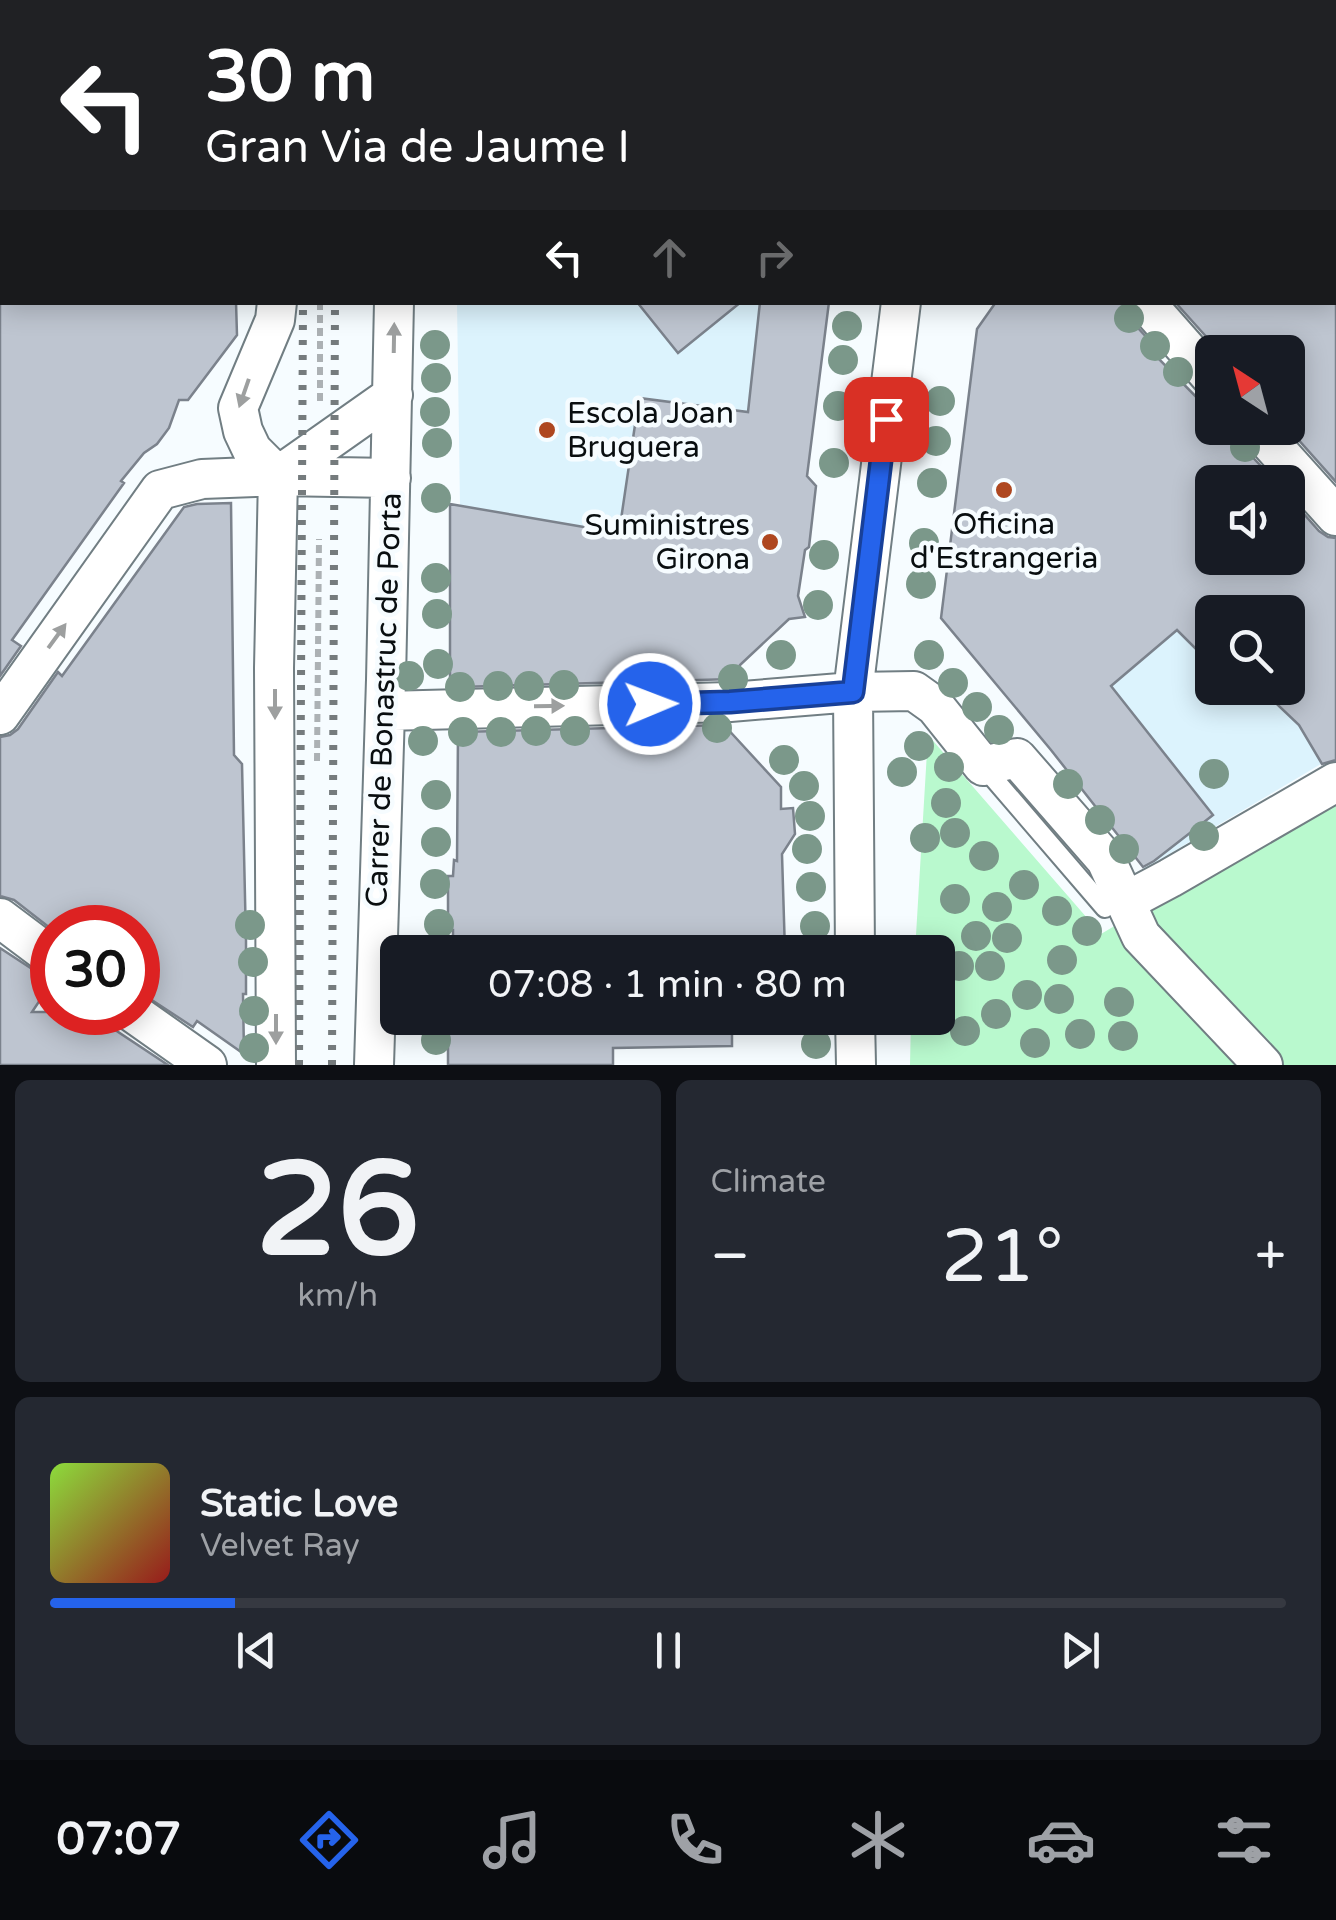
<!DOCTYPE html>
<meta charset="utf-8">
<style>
body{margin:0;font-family:"Varela Round",sans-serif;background:#242831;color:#f1f3f6;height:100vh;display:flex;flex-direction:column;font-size:38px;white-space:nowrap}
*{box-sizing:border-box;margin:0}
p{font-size:32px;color:#9ea1a6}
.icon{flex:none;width:55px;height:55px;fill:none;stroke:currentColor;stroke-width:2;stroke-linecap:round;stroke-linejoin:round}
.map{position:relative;height:1065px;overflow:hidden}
.details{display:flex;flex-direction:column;gap:15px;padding:15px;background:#0d0f14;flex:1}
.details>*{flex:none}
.banner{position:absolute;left:0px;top:0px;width:1338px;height:305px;box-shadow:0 5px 25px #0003;background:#202124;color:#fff;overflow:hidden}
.needle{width:65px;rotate:324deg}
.fabs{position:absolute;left:1195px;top:335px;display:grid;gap:20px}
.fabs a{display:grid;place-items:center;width:110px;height:110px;border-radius:15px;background:#171b24;box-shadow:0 5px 25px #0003;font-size:50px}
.speed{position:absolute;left:30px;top:905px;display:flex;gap:20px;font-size:50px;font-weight:700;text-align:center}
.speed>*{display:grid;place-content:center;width:130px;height:130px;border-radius:50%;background:#171b24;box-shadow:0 5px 25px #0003;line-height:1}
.speed .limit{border:15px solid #d22;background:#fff;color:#111}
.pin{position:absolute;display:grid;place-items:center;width:85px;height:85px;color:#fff;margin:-42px;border-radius:20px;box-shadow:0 5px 15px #0006}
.me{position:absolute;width:110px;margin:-55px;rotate:89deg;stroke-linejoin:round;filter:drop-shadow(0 0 8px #0008)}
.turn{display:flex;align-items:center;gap:35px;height:210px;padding:0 40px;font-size:45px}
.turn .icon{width:130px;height:130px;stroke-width:2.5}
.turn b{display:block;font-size:70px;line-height:85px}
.lanes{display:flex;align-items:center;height:95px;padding:0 40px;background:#0003;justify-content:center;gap:50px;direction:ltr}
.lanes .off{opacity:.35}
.big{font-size:75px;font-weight:600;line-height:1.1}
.details .card{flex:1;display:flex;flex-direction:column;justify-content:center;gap:15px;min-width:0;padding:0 35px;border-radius:15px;background:#242831}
.details .dial{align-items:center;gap:0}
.dial b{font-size:130px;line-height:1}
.song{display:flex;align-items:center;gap:30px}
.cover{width:120px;height:120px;border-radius:15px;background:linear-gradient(135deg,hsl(90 70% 55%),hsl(0 70% 35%))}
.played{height:10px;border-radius:5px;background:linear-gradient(90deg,#2563eb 15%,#363941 15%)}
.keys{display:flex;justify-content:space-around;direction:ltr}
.heat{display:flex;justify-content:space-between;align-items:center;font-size:55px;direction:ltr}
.details .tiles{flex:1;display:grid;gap:15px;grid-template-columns:1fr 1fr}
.card:last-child{grid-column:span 2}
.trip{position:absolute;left:380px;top:935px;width:575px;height:100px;border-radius:15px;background:#171b24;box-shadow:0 5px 25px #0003;font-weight:600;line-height:100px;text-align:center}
.dock{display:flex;height:160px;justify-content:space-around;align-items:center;background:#090b0e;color:#9ea1a6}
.dock .icon{width:70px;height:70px}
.dock .selected{color:#2563eb}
.dock b{font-size:45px;color:#f1f3f6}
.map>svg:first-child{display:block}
</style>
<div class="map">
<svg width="1336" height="1065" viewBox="0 0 1336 1065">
<rect width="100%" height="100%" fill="#f6fcff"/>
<!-- built -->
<path fill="#dcf3fd" d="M457,303H829L807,476L638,404L619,533L460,505Z
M1325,550L1336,755L1144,869L1044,742L1177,630L1206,658L1212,653V688H1288V612H1212V652L1182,621Z"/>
<!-- green -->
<path fill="#b9f9ce" d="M928,735L1101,934L1336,794V1065H910L911,1018H938V952H915Z"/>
<!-- building -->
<path fill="#bec5d0" stroke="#7b828c" stroke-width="2.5" d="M0,302H236L237,335L188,400H179L169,428L157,444L144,453L121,481L124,483L12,640L21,646L0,676Z
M637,302H741L678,353Z
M760,302H829L807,476L816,486L809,547L805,550L798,596L805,617L789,619L740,665L736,678L733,679L458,687V685H450V504L619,533L639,398L748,412Z
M996,302H1123L1128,317L1160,352H1152L1212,413V428H1225L1276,482H1212V558H1288V496L1319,531L1328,537L1336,538V760L1322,764L1299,725L1260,688H1288V612H1212V665L1177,630L1111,686L1213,815L1154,861L1143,867L1051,750L941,618L977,329Z
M1175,302H1336V482L1288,428V352H1220Z
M231,503L234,755L242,764L246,941V994H243L244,1054L197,1021L193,1027L138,991V928H50L14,900L0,896V737L10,735L18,729L58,672L62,676L184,507L197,504Z
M724,725L781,787V809L793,808L795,834L782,854L785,952H457V943H453V930H448V876H453L454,860L457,861L458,732Z
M0,948L52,982L32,1012H88L168,1065H0Z
M448,1018H732V1046L613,1048V1065H448Z"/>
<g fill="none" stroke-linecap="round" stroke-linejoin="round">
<!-- lane casing -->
<g stroke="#717e83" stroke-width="22">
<path id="lane" d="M983,766L1105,908"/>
</g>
<!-- street casing -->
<g stroke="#717e83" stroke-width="42">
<path id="street" d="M90,0L93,2
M274,0V2
M395,0L396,2
M505,2L507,0
M949,2L950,0
M1194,2L1195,0
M1145,302L1212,378
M1257,428L1336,516
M278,476L393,395
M385,711L730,702L853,692L914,691L935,706L983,766L1017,758L1106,860L1141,936L1263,1065
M0,715L160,490L202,479L278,476L391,478
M1125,902L1170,878L1336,782
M0,918L52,957
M855,952L853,692L901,302
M132,1012L207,1065
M855,1018L856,1065
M276,1065L274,668L278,476L252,450L243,431L238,408L275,320L277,302
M374,1065L386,680L394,302"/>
</g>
<!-- path -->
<path stroke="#acb1b4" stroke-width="6" stroke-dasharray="8 5" stroke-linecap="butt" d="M322,2V0
M320,302V401
M317,761L319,539"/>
<!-- lane -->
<use href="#lane" stroke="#fff" stroke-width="18"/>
<!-- street -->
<use href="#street" stroke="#fff" stroke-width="38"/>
<!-- rail -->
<path stroke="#757b7d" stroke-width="8" stroke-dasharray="5 10" stroke-linecap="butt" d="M305,2V0
M337,2V0
M299,1065L303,302
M332,1065L335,302"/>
</g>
<!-- trees -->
<g fill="#7b988a">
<circle cx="1129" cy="318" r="15"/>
<circle cx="847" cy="326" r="15"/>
<circle cx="435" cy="345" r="15"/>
<circle cx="1155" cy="346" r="15"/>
<circle cx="843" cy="360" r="15"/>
<circle cx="1178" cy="372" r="15"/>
<circle cx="436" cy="378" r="15"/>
<circle cx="940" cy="401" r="15"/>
<circle cx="838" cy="406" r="15"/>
<circle cx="435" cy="412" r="15"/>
<circle cx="936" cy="441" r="15"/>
<circle cx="437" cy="443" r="15"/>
<circle cx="1245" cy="447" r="15"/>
<circle cx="834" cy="463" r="15"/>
<circle cx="932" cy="483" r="15"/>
<circle cx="436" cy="498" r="15"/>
<circle cx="924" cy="543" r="15"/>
<circle cx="824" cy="555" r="15"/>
<circle cx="436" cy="578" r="15"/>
<circle cx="921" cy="584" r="15"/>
<circle cx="818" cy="605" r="15"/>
<circle cx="437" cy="614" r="15"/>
<circle cx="781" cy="655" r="15"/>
<circle cx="929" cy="655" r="15"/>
<circle cx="438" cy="664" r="15"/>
<circle cx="409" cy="676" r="15"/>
<circle cx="733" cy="679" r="15"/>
<circle cx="670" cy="683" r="15"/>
<circle cx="953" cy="683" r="15"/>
<circle cx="625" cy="684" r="15"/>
<circle cx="564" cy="685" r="15"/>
<circle cx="498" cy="686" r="15"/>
<circle cx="529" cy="686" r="15"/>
<circle cx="460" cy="687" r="15"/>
<circle cx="977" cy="707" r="15"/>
<circle cx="673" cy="728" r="15"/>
<circle cx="717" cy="728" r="15"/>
<circle cx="626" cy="730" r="15"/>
<circle cx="999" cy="730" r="15"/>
<circle cx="536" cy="731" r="15"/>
<circle cx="575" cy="731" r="15"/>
<circle cx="463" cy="732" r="15"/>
<circle cx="501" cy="732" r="15"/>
<circle cx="423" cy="741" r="15"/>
<circle cx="919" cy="746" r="15"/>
<circle cx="784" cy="760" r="15"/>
<circle cx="949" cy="767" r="15"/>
<circle cx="902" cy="772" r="15"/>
<circle cx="1214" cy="774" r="15"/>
<circle cx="1068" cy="784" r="15"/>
<circle cx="804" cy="786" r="15"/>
<circle cx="436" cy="795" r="15"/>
<circle cx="946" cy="803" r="15"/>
<circle cx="810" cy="816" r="15"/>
<circle cx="1100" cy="820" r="15"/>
<circle cx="955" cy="833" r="15"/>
<circle cx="1204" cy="836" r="15"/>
<circle cx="925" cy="838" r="15"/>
<circle cx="436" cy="842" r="15"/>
<circle cx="807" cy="849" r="15"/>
<circle cx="1124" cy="849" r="15"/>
<circle cx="984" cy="856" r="15"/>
<circle cx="435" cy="884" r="15"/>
<circle cx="1024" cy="885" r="15"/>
<circle cx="811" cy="887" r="15"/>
<circle cx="955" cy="899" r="15"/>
<circle cx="997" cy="907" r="15"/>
<circle cx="1057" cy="911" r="15"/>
<circle cx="439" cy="924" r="15"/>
<circle cx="250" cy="925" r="15"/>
<circle cx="815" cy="926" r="15"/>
<circle cx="1087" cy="931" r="15"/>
<circle cx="976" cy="936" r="15"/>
<circle cx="1007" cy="938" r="15"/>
<circle cx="1062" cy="960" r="15"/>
<circle cx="253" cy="962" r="15"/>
<circle cx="959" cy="966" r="15"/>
<circle cx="990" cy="966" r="15"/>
<circle cx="1027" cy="995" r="15"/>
<circle cx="1059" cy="999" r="15"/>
<circle cx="1119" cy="1002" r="15"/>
<circle cx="254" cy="1011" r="15"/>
<circle cx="996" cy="1014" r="15"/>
<circle cx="965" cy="1031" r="15"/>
<circle cx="1080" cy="1034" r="15"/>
<circle cx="1123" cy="1036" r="15"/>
<circle cx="436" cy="1040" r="15"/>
<circle cx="1035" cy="1043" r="15"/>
<circle cx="816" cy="1044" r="15"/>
<circle cx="254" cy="1048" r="15"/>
</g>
<!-- one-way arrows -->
<defs><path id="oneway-solid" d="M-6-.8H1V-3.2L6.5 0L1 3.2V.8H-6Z" transform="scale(2.5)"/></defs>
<g fill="#9d9f9f">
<use href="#oneway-solid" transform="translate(394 338) rotate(-89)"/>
<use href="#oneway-solid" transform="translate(244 393) rotate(109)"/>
<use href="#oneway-solid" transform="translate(57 636) rotate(-54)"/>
<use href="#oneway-solid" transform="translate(275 704) rotate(90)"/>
<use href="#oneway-solid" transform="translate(549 706) rotate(-1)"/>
<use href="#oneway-solid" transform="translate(276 1029) rotate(90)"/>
</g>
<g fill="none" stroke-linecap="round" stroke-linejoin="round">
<!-- route casing -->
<g stroke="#184099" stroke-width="25">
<path id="route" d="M650,704L730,702L853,692L886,419"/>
</g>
<!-- route -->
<use href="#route" stroke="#2563eb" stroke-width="18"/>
</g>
<!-- markers -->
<g fill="#ae4720" stroke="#f6fcff" stroke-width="4">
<circle cx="547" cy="430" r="10"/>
<circle cx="1004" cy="490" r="10"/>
<circle cx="770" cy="542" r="10"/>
</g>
<g text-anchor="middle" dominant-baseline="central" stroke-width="9" stroke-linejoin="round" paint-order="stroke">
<!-- poi labels -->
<g font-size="30" fill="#090e10" stroke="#f6fcff" text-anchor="start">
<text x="567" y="413">Escola Joan<tspan x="567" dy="34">Bruguera</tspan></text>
<text x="1004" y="524" text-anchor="middle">Oficina<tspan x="1004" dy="34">d'Estrangeria</tspan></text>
<text x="750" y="525" text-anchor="end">Suministres<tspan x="750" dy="34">Girona</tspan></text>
</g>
<!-- street labels -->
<g font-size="30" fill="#090e10" stroke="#f6fcff">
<text transform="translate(384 700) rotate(-88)">Carrer de Bonastruc de Porta</text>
</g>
</g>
</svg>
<div class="fabs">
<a><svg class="needle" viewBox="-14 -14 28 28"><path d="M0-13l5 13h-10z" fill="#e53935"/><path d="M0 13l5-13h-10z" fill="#9ea1a6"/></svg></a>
<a><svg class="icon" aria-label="sound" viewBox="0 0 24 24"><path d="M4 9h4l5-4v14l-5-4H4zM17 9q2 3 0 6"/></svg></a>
<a><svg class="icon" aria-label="search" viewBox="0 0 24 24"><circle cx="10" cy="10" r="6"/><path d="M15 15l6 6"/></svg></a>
</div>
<div class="speed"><div class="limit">30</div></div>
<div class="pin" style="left:886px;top:419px;background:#d93025"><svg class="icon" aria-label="arrive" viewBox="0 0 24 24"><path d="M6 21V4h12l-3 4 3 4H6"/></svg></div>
<svg class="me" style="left:650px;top:704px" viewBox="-20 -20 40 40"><circle r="17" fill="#2563eb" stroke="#fff" stroke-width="3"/><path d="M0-11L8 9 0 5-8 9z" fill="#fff"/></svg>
<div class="trip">07:08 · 1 min · 80 m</div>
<div class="banner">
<div class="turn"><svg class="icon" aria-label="left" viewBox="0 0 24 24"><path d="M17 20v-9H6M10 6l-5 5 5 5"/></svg><div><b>30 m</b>Gran Via de Jaume I</div></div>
<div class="lanes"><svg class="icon" aria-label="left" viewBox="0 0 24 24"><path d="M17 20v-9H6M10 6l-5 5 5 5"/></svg><svg class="icon off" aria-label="ahead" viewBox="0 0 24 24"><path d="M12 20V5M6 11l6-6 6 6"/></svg><svg class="icon off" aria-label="right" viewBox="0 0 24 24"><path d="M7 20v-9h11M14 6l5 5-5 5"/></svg></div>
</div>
</div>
<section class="details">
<div class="tiles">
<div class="card dial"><b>26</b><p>km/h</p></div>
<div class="card"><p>Climate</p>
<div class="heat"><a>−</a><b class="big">21°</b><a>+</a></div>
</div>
<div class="card">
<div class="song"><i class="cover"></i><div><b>Static Love</b><p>Velvet Ray</p></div></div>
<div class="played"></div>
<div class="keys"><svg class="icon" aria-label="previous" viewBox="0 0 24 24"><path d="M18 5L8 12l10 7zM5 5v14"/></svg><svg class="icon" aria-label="pause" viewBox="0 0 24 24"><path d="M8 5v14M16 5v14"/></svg><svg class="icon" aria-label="next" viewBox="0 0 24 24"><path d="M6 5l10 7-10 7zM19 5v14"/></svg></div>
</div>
</div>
</section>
<nav class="dock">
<b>07:07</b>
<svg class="icon selected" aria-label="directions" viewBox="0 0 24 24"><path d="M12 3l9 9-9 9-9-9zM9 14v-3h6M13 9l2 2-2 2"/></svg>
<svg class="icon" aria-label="music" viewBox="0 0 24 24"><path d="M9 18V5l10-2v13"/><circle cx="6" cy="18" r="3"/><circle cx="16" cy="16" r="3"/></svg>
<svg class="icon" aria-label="phone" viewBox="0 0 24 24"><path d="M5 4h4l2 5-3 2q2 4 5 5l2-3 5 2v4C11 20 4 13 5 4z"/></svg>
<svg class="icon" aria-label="climate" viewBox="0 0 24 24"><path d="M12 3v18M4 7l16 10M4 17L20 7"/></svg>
<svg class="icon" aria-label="car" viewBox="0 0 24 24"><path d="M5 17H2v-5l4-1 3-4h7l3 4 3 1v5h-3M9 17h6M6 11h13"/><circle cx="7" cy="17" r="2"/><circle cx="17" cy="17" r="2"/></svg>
<svg class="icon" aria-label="filters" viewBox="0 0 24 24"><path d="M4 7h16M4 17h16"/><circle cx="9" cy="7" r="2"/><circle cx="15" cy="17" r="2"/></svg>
</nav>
